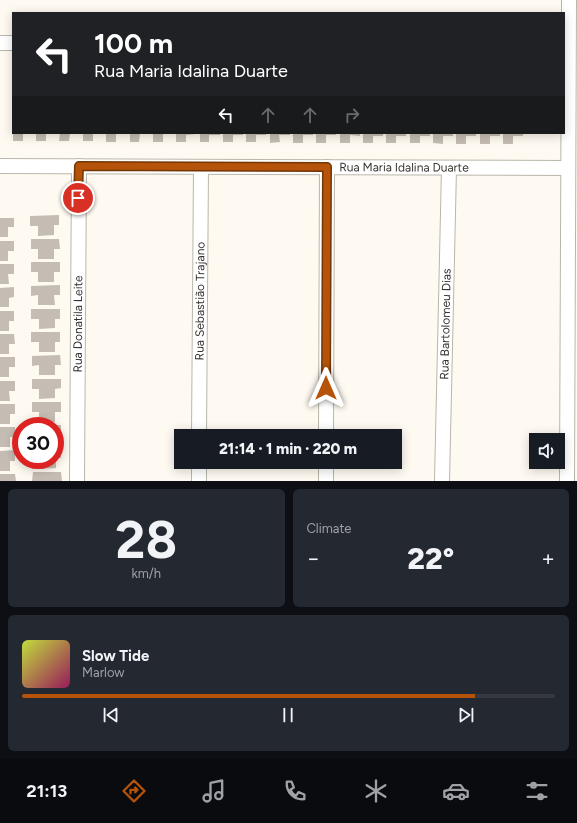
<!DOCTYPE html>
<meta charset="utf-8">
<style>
body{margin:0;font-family:Figtree,sans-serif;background:#242831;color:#f1f3f6;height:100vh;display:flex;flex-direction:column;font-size:15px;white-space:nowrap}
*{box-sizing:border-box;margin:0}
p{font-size:13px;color:#9ea1a6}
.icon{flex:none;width:22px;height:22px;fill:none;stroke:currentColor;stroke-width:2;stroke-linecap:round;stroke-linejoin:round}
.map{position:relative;height:481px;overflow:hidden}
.sheet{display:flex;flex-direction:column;gap:8px;padding:8px;background:#0d0f14;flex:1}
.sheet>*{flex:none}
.top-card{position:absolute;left:12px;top:12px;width:553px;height:122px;border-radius:0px;box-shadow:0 2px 10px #0003;background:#202124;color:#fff;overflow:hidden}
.buttons{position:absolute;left:529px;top:433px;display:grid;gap:8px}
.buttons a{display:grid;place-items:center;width:36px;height:36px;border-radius:0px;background:#171b24;box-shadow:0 2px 10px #0003;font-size:20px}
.speed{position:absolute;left:12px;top:417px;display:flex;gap:8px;font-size:20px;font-weight:700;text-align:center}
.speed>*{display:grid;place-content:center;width:52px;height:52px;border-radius:50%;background:#171b24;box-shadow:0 2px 10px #0003;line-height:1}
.speed .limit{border:6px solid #d22;background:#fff;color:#111}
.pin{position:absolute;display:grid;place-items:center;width:34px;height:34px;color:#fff;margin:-17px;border:2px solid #fff;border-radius:50%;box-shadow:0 1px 4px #0007}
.me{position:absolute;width:44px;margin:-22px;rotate:0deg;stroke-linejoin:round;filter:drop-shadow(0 0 3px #0008)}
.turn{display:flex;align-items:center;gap:14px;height:84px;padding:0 16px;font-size:18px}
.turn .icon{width:52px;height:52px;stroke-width:2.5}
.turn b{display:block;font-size:28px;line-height:34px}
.lanes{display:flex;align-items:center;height:38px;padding:0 16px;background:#0003;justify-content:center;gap:20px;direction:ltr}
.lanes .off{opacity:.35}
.big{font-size:30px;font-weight:800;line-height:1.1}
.sheet .card{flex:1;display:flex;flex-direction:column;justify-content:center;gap:6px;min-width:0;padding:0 14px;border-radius:6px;background:#242831}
.sheet .dial{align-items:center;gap:0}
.dial b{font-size:52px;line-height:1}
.song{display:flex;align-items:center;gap:12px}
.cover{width:48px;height:48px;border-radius:6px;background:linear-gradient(135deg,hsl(70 70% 55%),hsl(330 70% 35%))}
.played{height:4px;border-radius:2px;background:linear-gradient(90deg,#b45309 85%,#363941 85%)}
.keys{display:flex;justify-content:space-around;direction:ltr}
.heat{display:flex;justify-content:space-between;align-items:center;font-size:22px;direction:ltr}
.sheet .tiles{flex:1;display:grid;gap:8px;grid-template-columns:1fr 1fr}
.card:last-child{grid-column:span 2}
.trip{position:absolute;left:174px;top:429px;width:228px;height:40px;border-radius:0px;background:#171b24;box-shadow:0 2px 10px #0003;font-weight:800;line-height:40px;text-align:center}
.menu{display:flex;height:64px;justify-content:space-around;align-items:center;background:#090b0e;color:#9ea1a6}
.menu .icon{width:28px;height:28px}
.menu .selected{color:#b45309}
.menu b{font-size:18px;color:#f1f3f6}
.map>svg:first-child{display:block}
</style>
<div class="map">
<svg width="577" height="481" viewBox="0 0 577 481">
<rect width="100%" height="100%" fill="#fefaf1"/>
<!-- building -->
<path fill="#c5bdb3" d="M13,133H23V141H13Z
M36,133H46V141H36Z
M60,133H70L69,141H59Z
M83,133H93V141H83Z
M106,133H116V142H106Z
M130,133H140L139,142H130Z
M153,133H163V142H153Z
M176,133H196V134L186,135V142H176Z
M200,133H220V135H209V142H200Z
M223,133H243V135H233V142H223Z
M246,133H266V135H256V142H246Z
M270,133H290V135H279L280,142L270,143Z
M293,133H313V135H303V143H293Z
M316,133H336V135H326V143H316Z
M340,133H360V136L350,135V143H340Z
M363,133H383V136H373V143H363Z
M386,133H406V136H396V143H386Z
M410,133H430V136H420V143H410Z
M433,133H453V136H443V144L433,143Z
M456,133H476V136H466V144H456Z
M480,133H500V136H490V144H480Z
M503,133H523V136H513V144H503Z
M59,215V225H54V235L38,236V226H30V216Z
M0,218H14V227H8V237H0Z
M31,239H59L60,249H54V259H38V249H31Z
M0,241H14V251H8V261H0Z
M31,262H60V272H54V282H38V272H31Z
M0,264H14V274H8L9,284H0Z
M60,285V295H54L55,305H38V295L31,296V286Z
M14,287V297L9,298V307H0V288Z
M31,309H60V319H55V328L39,329V319H31Z
M0,311H14V321H9V331H0Z
M31,332H60V342H55V352H39V342H31Z
M0,334H14L15,344H9V354H0Z
M60,355L61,365H55V375H39V365L32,366V356Z
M0,357H15V367H9V377H0Z
M32,379H61V388L55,389V398L39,399V389H32Z
M0,381H15V391H9L10,401H0Z
M32,402H61V412H55V422H39V412H32Z
M0,404H15V414H10V424H0Z
M55,425H61V435H55Z
M0,427H15V437H10V447H0Z
M61,448V458H55V449Z
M15,450V461H10V471H0V451Z
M40,460H56V468L40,469Z
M33,472H61L62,481H32Z
M0,474H15L16,481H0Z"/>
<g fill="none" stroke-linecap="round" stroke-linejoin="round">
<!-- minor casing -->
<g stroke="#bbb6ab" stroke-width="16">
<g id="minor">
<path d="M0,43H13"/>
<path id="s1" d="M0,166L568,168"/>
<path id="s2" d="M199,436L201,167"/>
<path d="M326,436L327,167"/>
<path id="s3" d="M77,481L79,166"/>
<path d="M199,481V462"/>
<path d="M326,481V462"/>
<path id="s4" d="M442,481L449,168"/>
<path d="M567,481L569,0"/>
</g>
</g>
<!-- minor -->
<use href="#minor" stroke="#fff" stroke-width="14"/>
</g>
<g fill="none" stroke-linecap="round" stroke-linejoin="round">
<!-- route casing -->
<g stroke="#753606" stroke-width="10">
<path id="route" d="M78,198L79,166L327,167L326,388"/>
</g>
<!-- route -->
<use href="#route" stroke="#b45309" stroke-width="7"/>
</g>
<g text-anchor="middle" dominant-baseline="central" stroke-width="3" stroke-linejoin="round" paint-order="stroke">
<!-- street labels -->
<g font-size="12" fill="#35332f" stroke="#fff">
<text stroke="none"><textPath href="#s1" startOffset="404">Rua Maria Idalina Duarte</textPath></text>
<text stroke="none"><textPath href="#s2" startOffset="135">Rua Sebastião Trajano</textPath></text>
<text stroke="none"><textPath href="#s3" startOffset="157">Rua Donatila Leite</textPath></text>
<text stroke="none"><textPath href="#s4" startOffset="157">Rua Bartolomeu Dias</textPath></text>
</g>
</g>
</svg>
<div class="buttons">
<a><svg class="icon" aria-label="sound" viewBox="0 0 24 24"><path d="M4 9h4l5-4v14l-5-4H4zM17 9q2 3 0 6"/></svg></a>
</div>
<div class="speed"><div class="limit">30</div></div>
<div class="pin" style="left:78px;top:198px;background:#d93025"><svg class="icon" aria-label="arrive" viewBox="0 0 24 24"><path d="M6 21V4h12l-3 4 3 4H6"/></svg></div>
<svg class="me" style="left:326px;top:388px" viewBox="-20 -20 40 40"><path d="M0-17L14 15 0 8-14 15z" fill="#b45309" stroke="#fff" stroke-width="4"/></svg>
<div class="trip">21:14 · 1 min · 220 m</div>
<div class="top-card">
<div class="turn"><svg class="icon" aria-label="left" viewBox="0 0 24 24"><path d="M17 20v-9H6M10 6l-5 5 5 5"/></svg><div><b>100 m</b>Rua Maria Idalina Duarte</div></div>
<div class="lanes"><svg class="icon" aria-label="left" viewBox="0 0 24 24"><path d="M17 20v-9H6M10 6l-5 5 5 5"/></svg><svg class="icon off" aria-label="ahead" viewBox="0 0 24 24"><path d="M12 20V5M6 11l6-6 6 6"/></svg><svg class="icon off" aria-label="ahead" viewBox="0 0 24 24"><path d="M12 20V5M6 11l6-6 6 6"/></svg><svg class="icon off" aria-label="right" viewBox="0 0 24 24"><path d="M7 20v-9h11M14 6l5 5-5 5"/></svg></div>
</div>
</div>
<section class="sheet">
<div class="tiles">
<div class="card dial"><b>28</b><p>km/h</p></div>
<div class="card"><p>Climate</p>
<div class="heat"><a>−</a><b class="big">22°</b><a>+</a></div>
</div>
<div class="card">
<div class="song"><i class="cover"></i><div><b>Slow Tide</b><p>Marlow</p></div></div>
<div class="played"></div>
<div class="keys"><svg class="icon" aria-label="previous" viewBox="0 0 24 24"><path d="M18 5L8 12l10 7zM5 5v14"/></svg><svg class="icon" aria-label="pause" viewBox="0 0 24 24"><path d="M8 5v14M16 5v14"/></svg><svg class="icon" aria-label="next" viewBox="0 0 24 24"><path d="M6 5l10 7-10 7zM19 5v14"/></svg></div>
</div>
</div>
</section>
<nav class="menu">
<b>21:13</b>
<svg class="icon selected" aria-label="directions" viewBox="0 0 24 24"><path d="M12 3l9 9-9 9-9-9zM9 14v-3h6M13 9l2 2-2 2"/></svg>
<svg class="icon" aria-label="music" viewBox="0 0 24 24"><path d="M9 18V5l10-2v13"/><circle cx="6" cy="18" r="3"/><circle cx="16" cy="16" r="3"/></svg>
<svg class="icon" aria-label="phone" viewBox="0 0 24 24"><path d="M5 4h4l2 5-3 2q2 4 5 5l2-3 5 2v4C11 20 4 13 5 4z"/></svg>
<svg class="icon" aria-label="climate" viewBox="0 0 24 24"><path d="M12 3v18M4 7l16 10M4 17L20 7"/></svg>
<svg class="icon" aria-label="car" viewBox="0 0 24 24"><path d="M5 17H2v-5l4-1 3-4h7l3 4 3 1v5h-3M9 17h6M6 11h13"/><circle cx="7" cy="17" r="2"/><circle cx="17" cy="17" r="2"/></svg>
<svg class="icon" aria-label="filters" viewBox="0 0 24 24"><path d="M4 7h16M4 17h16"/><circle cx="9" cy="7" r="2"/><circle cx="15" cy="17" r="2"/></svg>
</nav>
